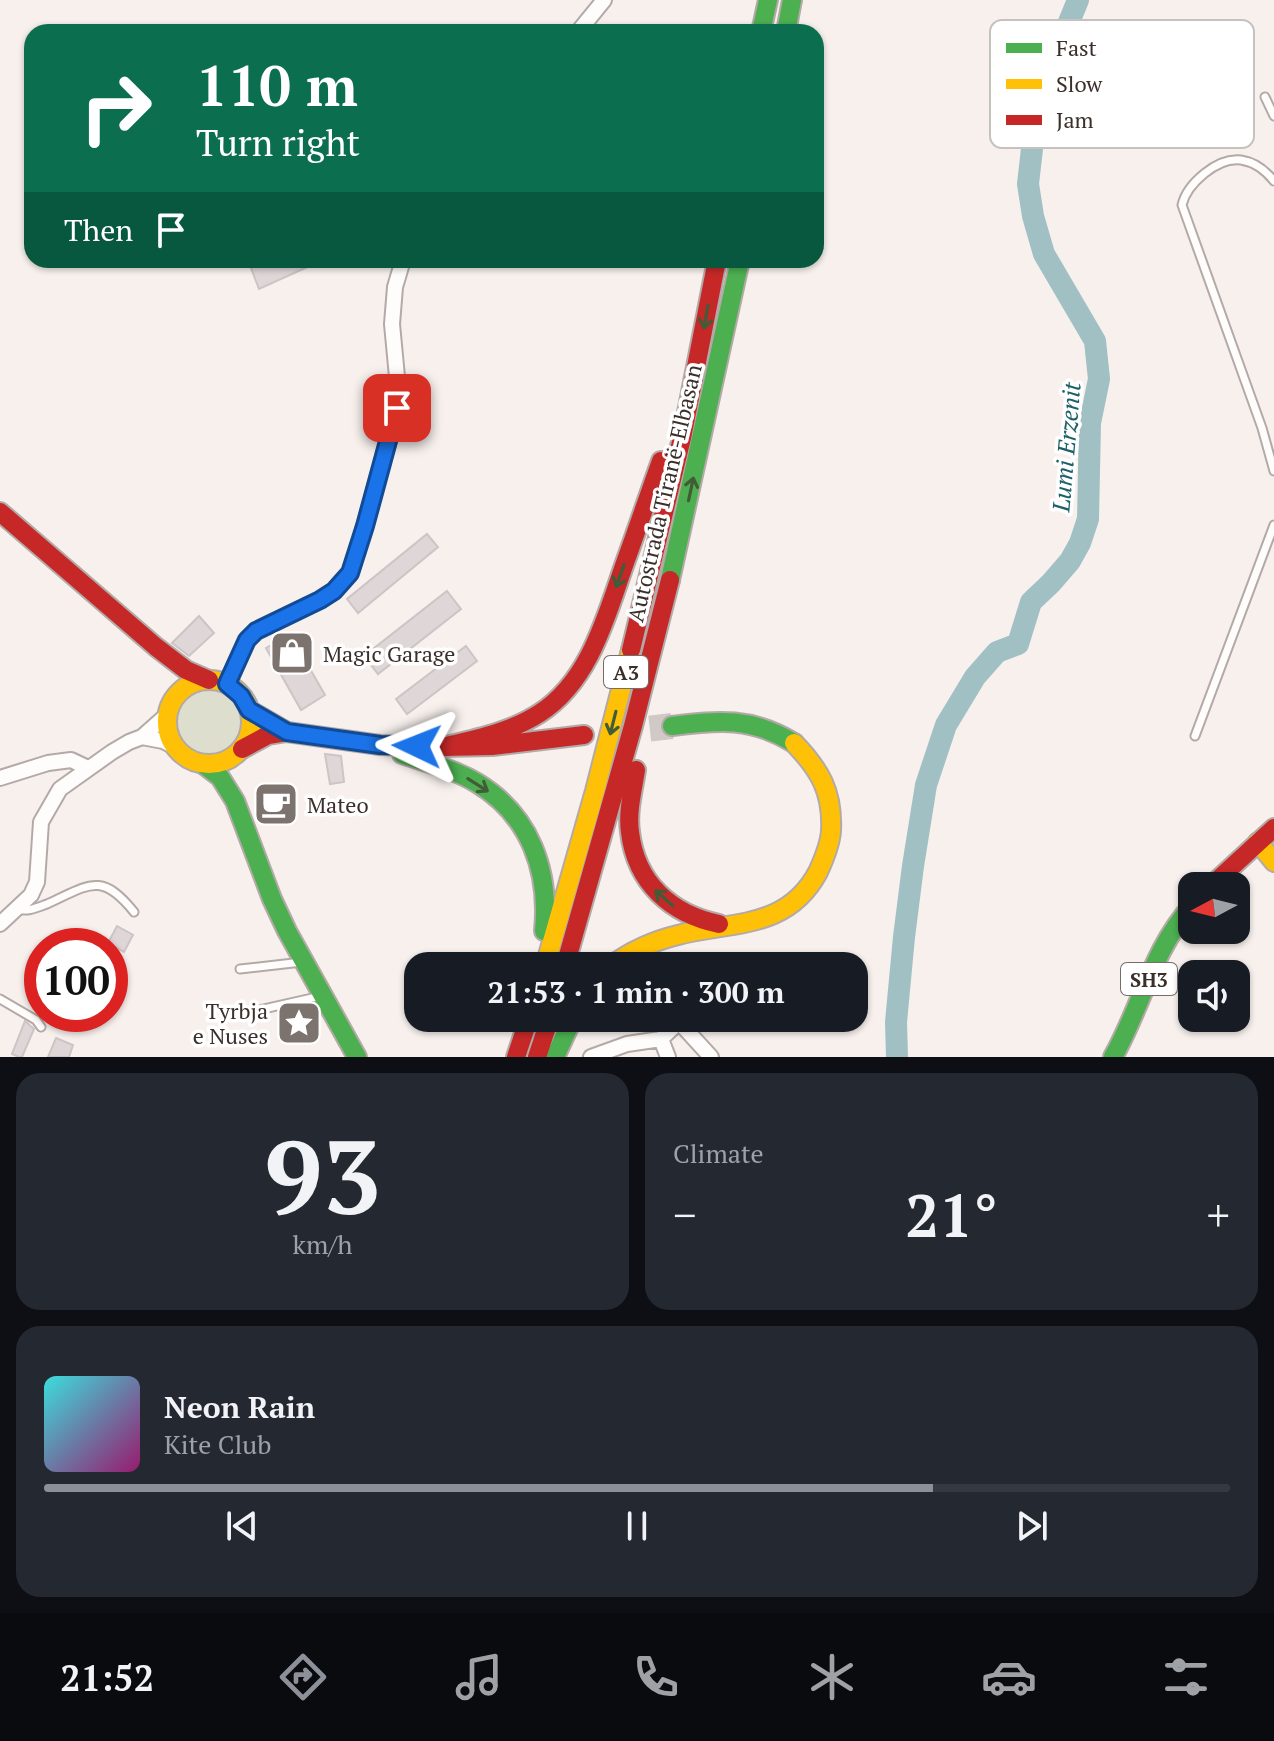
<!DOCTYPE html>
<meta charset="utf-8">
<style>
body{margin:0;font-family:"PT Serif",serif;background:#242831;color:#f1f3f6;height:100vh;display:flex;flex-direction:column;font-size:30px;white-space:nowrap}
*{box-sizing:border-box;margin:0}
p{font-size:26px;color:#9ea1a6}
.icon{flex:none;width:44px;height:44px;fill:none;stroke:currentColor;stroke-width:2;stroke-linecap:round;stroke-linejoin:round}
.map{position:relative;height:1057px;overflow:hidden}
.panel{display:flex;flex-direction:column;gap:16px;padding:16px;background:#0d0f14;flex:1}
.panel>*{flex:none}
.banner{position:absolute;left:24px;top:24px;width:800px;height:244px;border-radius:24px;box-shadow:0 2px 6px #0004;background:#0b6e4f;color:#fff;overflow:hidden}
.needle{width:52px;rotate:263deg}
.tools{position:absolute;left:1178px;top:872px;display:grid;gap:16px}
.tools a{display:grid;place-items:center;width:72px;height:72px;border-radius:16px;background:#171b24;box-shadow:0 2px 6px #0004;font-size:40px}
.speed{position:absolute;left:24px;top:928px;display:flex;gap:16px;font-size:40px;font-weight:700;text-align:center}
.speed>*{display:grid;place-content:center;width:104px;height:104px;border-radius:50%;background:#171b24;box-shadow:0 2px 6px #0004;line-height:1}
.speed .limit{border:12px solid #d22;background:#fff;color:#111}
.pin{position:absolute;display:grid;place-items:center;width:68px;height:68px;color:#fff;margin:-34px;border-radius:16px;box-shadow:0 4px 12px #0006}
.me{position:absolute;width:88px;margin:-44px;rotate:272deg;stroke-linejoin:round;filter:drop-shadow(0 0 6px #0008)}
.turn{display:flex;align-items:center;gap:28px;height:168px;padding:0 40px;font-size:36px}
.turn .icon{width:104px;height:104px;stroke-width:2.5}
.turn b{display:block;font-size:56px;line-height:68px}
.then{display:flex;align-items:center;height:76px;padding:0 40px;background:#0003;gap:16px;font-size:30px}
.big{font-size:60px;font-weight:600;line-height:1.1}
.panel .widget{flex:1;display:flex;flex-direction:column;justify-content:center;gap:12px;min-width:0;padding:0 28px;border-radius:24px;background:#242831}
.panel .dial{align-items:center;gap:0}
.dial b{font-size:104px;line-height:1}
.song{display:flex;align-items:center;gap:24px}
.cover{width:96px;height:96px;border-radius:12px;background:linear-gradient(135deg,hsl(180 70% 55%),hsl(320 70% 35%))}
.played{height:8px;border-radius:4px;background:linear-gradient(90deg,#8c9099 75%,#363941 75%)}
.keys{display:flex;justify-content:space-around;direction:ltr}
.heat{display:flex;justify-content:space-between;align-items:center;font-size:44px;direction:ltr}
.panel .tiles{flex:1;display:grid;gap:16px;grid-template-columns:1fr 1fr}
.widget:last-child{grid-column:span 2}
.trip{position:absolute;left:404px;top:952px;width:464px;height:80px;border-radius:24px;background:#171b24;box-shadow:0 2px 6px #0004;font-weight:600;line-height:80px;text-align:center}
.menu{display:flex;height:128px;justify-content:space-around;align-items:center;background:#090b0e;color:#9ea1a6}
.menu .icon{width:56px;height:56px}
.menu .selected{color:#8c9099}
.menu b{font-size:36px;color:#f1f3f6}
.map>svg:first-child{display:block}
</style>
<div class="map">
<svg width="1274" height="1057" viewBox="0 0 1274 1057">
<rect width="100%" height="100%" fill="#f7f0ed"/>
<!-- green -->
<path fill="#dedecf" d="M176 722a34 34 0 1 1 68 0a34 34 0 1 1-68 0Z"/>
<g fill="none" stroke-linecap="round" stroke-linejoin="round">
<!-- river -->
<path stroke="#a0c0c3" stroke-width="22" d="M897,1057L896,1022L904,937L913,866L926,785L946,725L975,677L997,652L1018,644L1031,602L1051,583L1070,561L1080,543L1088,519L1090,423L1099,379L1095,341L1044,254L1033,216L1028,184L1034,131L1049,71L1078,0"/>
</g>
<!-- building -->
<path fill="#dfd6d8" stroke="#ccc4c5" stroke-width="2" d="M248,260H323L259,289Z
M427,534L438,547L358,613L347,599Z
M447,591L461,609L378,674L364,656Z
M199,616L214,633L189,656L172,643Z
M290,634L325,695L301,710L266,648Z
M466,646L477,661L407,714L396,699Z
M325,754L341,756L344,782L330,784Z
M274,795L281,810L266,817L259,801Z
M117,926L133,935L124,952L108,943Z
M25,1021L34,1029L22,1057H19L12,1054Z
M56,1038L73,1045L69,1057H48Z"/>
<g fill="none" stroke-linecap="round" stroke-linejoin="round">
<!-- highway-tunnel -->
<path stroke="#d1c9c6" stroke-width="26" stroke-dasharray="26 13" stroke-linecap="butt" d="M611,733L672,726"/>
<!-- lane casing -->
<g stroke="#b3aaa7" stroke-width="11">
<path id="lane" d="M1265,97L1274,116
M1274,181C1266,171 1254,162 1241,160C1217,157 1187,184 1182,205L1262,428L1274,471
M1195,736L1274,525
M16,909C28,912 36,908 47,904C89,885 101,871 134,912
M240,969L302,962
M0,999L36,1020L41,1027
M237,1015L321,996"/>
</g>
<!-- street casing -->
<g stroke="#b3aaa7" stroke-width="18">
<path id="street" d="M578,32L604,0
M227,684L247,640L256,631L320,600L334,591L350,573L358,548L397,408V377L392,324L395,287L403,260
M142,737L163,741L175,747
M0,778L48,763L71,760L88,768
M0,924L31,895L37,882L41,822L60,789L112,752L129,742L142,737L169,713
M668,963L669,966
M679,1022L711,1057
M661,1039L668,1057
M591,1057L627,1044L661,1039L679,1022L678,1018"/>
</g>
<!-- fast casing -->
<g stroke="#b3aaa7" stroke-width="22">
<path id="fast" d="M761,32L768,0
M786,32L792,0
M670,580L740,260
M672,726C720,720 751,717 794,743
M402,754C427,763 454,769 477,783C530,815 550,871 544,931
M203,764L220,777L235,801L272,899L287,931L357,1057
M555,1057L573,1018
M1113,1057C1141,1008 1153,948 1192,906"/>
</g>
<!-- slow casing -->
<g stroke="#b3aaa7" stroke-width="22">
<path id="slow" d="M167 722a42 42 0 1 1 84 0a42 42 0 1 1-84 0Z
M249,710L287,732
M1258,842L1274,862
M545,966L595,791L631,650
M611,966C631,951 653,941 678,935C732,921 787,930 818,872C824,859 830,845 831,831C833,792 820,770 794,743"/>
</g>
<!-- jam casing -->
<g stroke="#b3aaa7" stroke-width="22">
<path id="jam" d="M0,512L156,647L186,670L209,680
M631,650L682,438L717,260
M442,747C476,739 511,732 540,713C591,680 607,613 626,560C638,527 649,494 661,461
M242,749L268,735L287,732L380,745L442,747L492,746L584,735
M636,770C633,790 627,812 630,832C636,883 671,914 719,924
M1211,886L1274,828
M565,966L633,726L670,580
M516,1057L529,1018
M537,1057L550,1018"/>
</g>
<!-- lane -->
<use href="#lane" stroke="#fefdfc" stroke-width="7"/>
<!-- street -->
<use href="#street" stroke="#fefdfc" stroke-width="14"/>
<!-- fast -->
<use href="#fast" stroke="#4caf50" stroke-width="18"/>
<!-- slow -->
<use href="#slow" stroke="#ffc107" stroke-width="18"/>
<!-- jam -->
<use href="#jam" stroke="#c62828" stroke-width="18"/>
</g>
<!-- one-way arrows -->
<defs><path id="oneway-shaft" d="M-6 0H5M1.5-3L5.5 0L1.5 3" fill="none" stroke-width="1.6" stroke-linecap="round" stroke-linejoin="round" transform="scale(2)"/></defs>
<g stroke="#415c37">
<use href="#oneway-shaft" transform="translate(706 317) rotate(100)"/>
<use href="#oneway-shaft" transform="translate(691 489) rotate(-78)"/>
<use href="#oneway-shaft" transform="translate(620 576) rotate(110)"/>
<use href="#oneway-shaft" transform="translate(613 723) rotate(104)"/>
<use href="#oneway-shaft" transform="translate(478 785) rotate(32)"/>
<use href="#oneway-shaft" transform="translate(664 898) rotate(-139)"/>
</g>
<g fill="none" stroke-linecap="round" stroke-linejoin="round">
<!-- route casing -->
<g stroke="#114b97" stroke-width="20">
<path id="route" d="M397,408L365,526L350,573L334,591L320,600L256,631L247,640L227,684L241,696L249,710L287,732L380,745L417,746"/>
</g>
<!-- route -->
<use href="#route" stroke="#1a73e8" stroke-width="14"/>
</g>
<!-- icons -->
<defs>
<g id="shop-square" transform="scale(2.3)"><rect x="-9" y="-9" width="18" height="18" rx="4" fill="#7d736e" stroke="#fff"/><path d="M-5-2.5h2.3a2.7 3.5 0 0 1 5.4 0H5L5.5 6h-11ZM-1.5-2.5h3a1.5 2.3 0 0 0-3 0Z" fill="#fff"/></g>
<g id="cafe-square" transform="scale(2.3)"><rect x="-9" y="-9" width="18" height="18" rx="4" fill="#7d736e" stroke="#fff"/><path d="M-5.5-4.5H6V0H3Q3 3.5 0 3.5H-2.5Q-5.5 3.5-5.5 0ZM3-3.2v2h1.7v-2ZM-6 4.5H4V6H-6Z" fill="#fff"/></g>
<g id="sight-square" transform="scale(2.3)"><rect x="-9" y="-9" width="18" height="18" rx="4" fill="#7d736e" stroke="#fff"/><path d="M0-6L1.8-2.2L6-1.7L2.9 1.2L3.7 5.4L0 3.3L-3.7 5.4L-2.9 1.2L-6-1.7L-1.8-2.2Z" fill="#fff"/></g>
</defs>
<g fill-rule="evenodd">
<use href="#shop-square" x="292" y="653"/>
<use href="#cafe-square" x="276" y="804"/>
<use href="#sight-square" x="299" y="1023"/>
</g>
<g text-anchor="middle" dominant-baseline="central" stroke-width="7" stroke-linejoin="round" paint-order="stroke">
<!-- shield labels -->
<g fill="#fff" stroke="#766d6a" stroke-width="2">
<rect x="604" y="656" width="44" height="32" rx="6"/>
<rect x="1121" y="963" width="56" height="32" rx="6"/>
</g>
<g font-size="20" font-weight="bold" fill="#3b2f2a">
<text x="626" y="672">A3</text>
<text x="1149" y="979">SH3</text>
</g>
<!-- street labels -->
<g font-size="22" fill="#3b2f2a" stroke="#fff">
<text transform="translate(664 493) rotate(-77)">Autostrada Tiranë-Elbasan</text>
</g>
<!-- poi labels -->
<g font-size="22" fill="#3b2f2a" stroke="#fff" text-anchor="start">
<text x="323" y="653">Magic Garage</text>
<text x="307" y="804">Mateo</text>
<text x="268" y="1010" text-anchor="end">Tyrbja<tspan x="268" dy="25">e Nuses</tspan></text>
</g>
<!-- water labels -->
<g font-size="24" font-style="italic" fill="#1d6067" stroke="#fff">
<text transform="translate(1066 447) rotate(-85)">Lumi Erzenit</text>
</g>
</g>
<!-- legend -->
<rect x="990" y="20" width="264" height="128" rx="12" fill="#fff" stroke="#c4c1bf" stroke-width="2"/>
<rect x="1006" y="43" width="36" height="10" fill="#4caf50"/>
<rect x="1006" y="79" width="36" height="10" fill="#ffc107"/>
<rect x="1006" y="115" width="36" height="10" fill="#c62828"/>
<g font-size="22" fill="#3b2f2a">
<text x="1056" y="56">Fast</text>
<text x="1056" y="92">Slow</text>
<text x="1056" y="128">Jam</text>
</g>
</svg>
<div class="tools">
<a><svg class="needle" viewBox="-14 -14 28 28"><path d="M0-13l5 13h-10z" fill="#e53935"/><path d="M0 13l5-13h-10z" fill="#9ea1a6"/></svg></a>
<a><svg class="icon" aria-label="sound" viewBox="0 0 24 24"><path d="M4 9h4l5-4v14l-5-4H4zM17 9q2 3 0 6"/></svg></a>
</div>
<div class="speed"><div class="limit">100</div></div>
<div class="pin" style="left:397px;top:408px;background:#d93025"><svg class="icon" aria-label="arrive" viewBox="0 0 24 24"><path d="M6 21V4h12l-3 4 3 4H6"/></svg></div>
<svg class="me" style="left:417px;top:746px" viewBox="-20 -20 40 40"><path d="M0-17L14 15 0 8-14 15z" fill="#1a73e8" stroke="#fff" stroke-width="4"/></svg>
<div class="trip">21:53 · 1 min · 300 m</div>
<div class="banner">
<div class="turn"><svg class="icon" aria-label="right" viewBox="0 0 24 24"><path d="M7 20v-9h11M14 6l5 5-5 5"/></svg><div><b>110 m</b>Turn right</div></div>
<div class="then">Then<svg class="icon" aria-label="arrive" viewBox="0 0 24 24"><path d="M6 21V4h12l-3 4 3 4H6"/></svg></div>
</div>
</div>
<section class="panel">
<div class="tiles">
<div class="widget dial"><b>93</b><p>km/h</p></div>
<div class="widget"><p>Climate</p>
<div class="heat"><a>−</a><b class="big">21°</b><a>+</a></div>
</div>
<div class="widget">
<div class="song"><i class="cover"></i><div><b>Neon Rain</b><p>Kite Club</p></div></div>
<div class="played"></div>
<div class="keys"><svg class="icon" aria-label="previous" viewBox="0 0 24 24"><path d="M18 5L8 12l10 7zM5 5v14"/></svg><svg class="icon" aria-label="pause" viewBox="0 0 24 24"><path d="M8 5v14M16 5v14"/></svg><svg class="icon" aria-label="next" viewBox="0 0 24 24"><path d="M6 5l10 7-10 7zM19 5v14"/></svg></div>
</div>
</div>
</section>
<nav class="menu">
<b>21:52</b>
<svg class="icon selected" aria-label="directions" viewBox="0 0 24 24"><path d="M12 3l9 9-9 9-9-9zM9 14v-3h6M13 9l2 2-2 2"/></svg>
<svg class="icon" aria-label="music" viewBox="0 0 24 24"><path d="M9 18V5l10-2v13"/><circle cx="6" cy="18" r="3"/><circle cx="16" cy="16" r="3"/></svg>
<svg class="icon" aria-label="phone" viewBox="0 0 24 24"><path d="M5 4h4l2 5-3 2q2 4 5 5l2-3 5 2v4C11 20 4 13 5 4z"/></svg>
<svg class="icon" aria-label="climate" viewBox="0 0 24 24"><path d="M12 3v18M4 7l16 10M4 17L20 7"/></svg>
<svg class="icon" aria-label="car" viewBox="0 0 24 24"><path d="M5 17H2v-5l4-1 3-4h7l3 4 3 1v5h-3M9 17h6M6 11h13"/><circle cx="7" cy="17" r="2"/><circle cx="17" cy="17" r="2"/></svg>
<svg class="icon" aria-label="filters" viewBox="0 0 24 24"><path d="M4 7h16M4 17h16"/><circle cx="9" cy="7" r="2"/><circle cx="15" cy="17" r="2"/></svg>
</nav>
